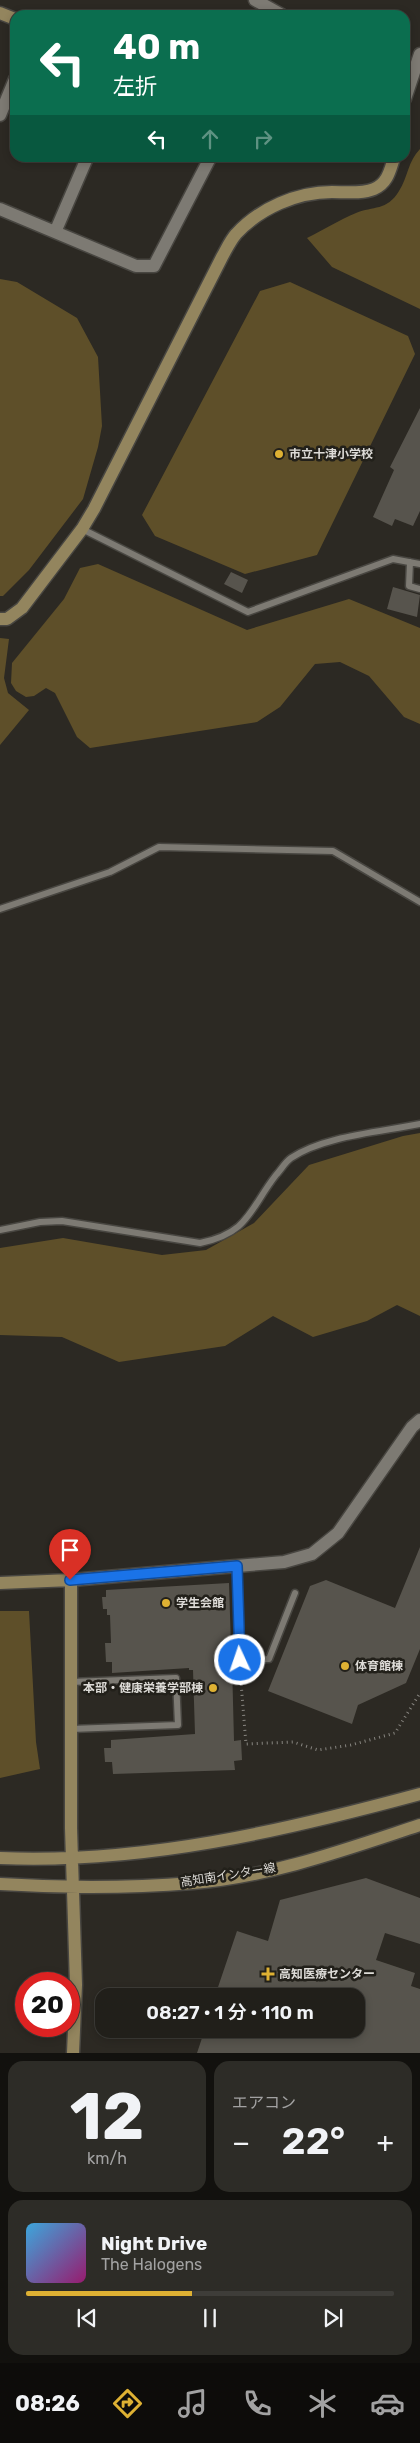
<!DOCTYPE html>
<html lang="ja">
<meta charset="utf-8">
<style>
body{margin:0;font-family:Rubik,"Noto Sans JP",sans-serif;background:#2d2c27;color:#f1f3f6;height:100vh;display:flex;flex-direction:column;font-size:19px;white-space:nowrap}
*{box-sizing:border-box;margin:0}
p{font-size:16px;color:#a2a2a2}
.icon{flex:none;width:28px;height:28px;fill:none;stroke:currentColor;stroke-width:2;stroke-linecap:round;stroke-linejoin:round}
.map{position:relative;height:2053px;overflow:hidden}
.sheet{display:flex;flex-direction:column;gap:8px;padding:8px;background:#12110e;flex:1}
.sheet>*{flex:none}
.guide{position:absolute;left:10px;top:10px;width:400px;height:152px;border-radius:15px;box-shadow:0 2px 8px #0003,0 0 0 1px #3e3d39;background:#0b6e4f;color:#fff;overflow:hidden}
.speed{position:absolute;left:15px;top:1972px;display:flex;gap:10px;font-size:25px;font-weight:700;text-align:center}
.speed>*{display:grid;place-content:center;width:65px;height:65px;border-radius:50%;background:#211f1a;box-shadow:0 2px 8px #0003,0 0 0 1px #3e3d39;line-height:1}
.speed .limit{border:8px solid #d22;background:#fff;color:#111}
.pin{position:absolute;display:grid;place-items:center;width:42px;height:42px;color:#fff;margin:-51px -21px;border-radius:50% 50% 50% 0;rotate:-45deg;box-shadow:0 0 5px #0007}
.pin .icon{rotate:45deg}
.me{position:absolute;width:55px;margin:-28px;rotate:357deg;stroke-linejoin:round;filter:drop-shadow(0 0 4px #0008)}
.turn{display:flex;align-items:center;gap:18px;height:105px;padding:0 20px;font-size:22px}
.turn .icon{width:65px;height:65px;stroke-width:2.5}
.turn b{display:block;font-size:35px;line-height:42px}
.lanes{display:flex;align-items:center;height:48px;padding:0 20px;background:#0003;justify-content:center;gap:25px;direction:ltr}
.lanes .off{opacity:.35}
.big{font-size:38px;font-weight:600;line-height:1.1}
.sheet .card{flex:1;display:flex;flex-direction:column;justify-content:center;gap:8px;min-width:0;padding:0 18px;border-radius:15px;background:#2d2c27}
.sheet .dial{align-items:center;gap:0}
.dial b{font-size:65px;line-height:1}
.song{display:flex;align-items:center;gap:15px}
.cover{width:60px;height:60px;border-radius:8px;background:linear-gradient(135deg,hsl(200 70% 55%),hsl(320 70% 35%))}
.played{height:5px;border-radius:2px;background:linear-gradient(90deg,#deb133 45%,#3e3d39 45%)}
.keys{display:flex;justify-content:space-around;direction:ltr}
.heat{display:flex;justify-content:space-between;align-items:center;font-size:28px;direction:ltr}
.sheet .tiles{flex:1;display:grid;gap:8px;grid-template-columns:1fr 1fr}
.card:last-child{grid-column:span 2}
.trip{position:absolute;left:95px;top:1988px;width:270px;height:50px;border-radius:15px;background:#211f1a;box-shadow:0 2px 8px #0003,0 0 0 1px #3e3d39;font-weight:600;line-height:50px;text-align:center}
.dock{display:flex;height:80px;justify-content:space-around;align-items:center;background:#0d0c0a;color:#a2a2a2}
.dock .icon{width:35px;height:35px}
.dock .on{color:#deb133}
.dock b{font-size:22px;color:#f1f3f6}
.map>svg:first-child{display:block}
</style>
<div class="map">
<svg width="420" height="2053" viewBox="0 0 420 2053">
<rect width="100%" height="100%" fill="#2c2923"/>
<!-- green -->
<path fill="#5e4f29" d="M420,149V309L332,267L307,238C323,230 339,220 356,213C373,206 387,211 399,191C408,177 408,161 420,149Z
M0,279L17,282L77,318L98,357L102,426L98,447L83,499L29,570L3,596H0Z
M290,282L408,336L415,354L317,555L245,574L155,536L142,515L260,291Z
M98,564L247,630L349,599L420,628V724L404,717L369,676L340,662L315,664L280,707L257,722L90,748L77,737L55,693L46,688L34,696L26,697L16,691L11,683L12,663L64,599L80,568Z
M0,638L9,639L4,678L8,693L29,710L0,745Z
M420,1133V1316L397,1305L367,1321L313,1337L273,1316L225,1346L119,1362L62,1337L0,1335V1248L63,1238L162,1255L206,1250L254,1223L309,1165L403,1136Z
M0,1611H29L36,1742L40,1769L0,1778Z"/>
<!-- building -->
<path fill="#57544d" d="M420,408V511L413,526L395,519L392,526L373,517L394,470L390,467Z
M231,572L248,580L242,593L224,584Z
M393,587L420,595L417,617L387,609Z
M420,1547V1649L406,1683L358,1705L352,1724L268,1691L310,1586L326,1580L395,1608Z
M229,1583L231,1647H235V1662L232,1663L234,1741L241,1740L242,1760L234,1761L235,1770L113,1774L112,1762H105L104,1748H111V1740L195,1734L193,1670H189V1668L112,1673V1662H106L105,1643H111L110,1615H107V1609H103L102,1597H106V1590Z
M366,1878L420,1898V1944L385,1933L376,1960L415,1973L411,1986L420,1989V2053H197L205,2029H356V1996H215L237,1931L268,1941L280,1900Z"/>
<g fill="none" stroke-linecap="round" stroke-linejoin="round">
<!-- lane casing -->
<g stroke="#484641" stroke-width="9">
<path id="lane" d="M82,529L248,612L393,559L420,564
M410,562L409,586L420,589
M0,909L110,872L159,847L333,851L420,902
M0,1230L40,1222L62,1221L200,1243C249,1233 249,1210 276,1175C281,1170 285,1162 291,1158C323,1136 381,1132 420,1124
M237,1566L240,1660L269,1659L295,1593
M70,1682L176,1678L178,1725L71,1729"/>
</g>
<!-- street casing -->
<g stroke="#484641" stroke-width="15">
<path id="street" d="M255,0L282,15
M405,99L420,54
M0,115L15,79
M0,209L136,266H154L210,158
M56,230L87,158
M71,1580L284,1562L312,1554L338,1533L412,1427L420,1420"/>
</g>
<!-- secondary casing -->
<g stroke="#484641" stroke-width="15">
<path id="secondary" d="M0,13L15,19
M0,619H7L22,608L82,529L94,509L222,257C226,250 230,241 236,234C260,208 297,192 332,192C345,192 362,194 374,189C388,183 390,170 394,158
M0,1583L71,1580V1828L76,1985L73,2053
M0,1858C143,1864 283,1831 420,1794
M0,1884C64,1888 129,1888 193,1883C270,1877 347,1849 420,1825"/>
</g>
<!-- path -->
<path stroke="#888681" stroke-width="3" stroke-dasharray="1 4" stroke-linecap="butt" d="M240,1670L246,1744L293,1742L318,1750L351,1745L395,1733L420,1693"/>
<!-- lane -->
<use href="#lane" stroke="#7d7a73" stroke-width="6"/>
<!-- street -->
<use href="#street" stroke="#7d7a73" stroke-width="12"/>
<!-- secondary -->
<use href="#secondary" stroke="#93855e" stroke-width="12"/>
</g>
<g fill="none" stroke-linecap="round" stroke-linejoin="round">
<!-- route casing -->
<g stroke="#114b97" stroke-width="12">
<path id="route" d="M70,1580L237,1566L240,1660"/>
</g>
<!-- route -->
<use href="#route" stroke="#1a73e8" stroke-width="9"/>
</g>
<!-- markers -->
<g fill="#deb133" stroke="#22201a" stroke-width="2">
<circle cx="279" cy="454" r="5"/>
<circle cx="166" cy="1603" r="5"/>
<circle cx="345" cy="1666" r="5"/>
<circle cx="213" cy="1688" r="5"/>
<path d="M265.5 1966.5h5v5h5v5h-5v5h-5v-5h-5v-5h5z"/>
</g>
<g text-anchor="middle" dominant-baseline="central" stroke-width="5" stroke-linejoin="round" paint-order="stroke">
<!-- poi labels -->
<g font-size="12" font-weight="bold" fill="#dddbd7" stroke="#22201a" text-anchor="start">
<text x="289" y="454">市立十津小学校</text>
<text x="176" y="1603">学生会館</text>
<text x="355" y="1666">体育館棟</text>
<text x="203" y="1688" text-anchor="end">本部・健康栄養学部棟</text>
<text x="279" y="1974">高知医療センター</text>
</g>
<!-- street labels -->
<g font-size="12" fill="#dddbd7" stroke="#22201a">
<text transform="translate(228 1875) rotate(-9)">高知南インター線</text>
</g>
</g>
</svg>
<div class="speed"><div class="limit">20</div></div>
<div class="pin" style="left:70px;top:1580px;background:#d93025"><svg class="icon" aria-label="arrive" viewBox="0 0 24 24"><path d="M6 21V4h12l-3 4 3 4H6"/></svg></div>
<svg class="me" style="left:240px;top:1660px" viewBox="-20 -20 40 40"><circle r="17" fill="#1a73e8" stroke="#fff" stroke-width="3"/><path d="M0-11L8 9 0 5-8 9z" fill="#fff"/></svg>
<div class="trip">08:27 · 1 分 · 110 m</div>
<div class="guide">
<div class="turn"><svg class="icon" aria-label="left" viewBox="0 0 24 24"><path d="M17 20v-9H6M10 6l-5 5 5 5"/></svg><div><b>40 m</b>左折</div></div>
<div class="lanes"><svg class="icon" aria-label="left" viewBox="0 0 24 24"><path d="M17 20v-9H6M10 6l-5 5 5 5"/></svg><svg class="icon off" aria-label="ahead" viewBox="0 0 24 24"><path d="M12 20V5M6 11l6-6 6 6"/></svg><svg class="icon off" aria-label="right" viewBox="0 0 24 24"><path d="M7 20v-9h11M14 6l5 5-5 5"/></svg></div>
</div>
</div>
<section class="sheet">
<div class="tiles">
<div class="card dial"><b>12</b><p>km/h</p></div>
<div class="card"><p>エアコン</p>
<div class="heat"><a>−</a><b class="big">22°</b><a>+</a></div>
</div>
<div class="card">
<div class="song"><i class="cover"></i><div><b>Night Drive</b><p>The Halogens</p></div></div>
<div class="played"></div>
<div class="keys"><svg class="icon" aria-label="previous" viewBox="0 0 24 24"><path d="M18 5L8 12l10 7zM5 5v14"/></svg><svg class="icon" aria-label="pause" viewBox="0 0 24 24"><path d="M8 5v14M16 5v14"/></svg><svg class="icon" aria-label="next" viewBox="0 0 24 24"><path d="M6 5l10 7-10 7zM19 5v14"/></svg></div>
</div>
</div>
</section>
<nav class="dock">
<b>08:26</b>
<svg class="icon on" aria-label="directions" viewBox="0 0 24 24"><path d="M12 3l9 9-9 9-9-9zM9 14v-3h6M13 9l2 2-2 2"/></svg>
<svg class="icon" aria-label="music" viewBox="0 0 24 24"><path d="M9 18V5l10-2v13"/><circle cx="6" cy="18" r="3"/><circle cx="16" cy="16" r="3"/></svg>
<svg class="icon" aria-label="phone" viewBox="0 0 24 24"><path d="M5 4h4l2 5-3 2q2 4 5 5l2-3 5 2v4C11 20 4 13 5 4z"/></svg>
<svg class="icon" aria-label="climate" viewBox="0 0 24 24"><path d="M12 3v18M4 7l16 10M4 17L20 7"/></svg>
<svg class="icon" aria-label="car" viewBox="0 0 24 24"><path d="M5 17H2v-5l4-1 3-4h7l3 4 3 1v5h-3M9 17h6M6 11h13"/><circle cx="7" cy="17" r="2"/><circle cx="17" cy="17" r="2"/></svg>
</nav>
